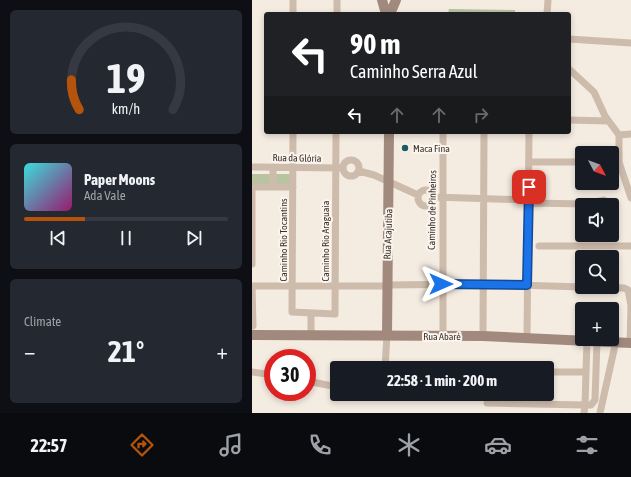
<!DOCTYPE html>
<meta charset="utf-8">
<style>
body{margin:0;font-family:"Asap Condensed",sans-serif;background:#242831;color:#f1f3f6;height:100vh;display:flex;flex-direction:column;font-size:15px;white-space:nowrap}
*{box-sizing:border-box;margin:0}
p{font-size:13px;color:#9ea1a6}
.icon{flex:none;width:22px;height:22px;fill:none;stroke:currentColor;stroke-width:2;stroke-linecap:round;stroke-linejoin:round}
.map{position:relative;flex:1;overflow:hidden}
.panel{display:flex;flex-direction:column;gap:10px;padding:10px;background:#0d0f14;width:252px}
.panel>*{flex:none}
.guide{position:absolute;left:12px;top:12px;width:307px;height:122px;border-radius:4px;box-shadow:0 2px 6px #0003;background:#202124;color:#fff;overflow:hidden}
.needle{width:26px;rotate:131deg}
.fabs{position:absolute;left:323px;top:146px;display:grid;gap:8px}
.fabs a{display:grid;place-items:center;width:44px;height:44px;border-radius:4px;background:#171b24;box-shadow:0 2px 6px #0003;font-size:20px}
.speed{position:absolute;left:12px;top:349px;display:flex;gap:8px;font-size:20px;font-weight:700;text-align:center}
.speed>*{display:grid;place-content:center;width:52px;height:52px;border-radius:50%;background:#171b24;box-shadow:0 2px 6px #0003;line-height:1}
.speed .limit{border:6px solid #d22;background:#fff;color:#111}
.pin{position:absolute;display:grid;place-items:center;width:34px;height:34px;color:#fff;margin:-17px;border-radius:8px;box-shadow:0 2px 6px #0006}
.me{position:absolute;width:44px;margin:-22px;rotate:90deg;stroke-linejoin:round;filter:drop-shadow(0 0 3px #0008)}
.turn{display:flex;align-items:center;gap:14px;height:84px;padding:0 20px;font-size:18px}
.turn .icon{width:52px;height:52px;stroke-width:2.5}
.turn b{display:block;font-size:28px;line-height:34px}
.lanes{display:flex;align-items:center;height:38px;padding:0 20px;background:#0003;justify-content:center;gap:20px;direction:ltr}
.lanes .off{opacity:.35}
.big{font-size:30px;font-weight:700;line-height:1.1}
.panel .card{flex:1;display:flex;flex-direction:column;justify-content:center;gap:6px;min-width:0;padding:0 14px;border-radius:6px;background:#242831}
.panel .dial{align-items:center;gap:0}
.dial svg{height:104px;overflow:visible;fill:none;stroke:#363941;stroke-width:7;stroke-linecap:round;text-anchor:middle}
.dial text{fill:#f1f3f6;stroke:none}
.song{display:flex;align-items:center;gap:12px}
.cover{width:48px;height:48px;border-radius:6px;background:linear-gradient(135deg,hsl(180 70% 55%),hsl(320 70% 35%))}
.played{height:4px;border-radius:2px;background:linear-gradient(90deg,#b45309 30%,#363941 30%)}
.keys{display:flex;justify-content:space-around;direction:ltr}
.heat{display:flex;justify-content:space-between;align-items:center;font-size:22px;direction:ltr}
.trip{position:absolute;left:78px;top:361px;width:224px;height:40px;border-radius:4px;background:#171b24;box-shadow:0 2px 6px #0003;font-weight:700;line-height:40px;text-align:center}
.dock{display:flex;height:64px;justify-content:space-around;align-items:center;background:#090b0e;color:#9ea1a6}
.dock .icon{width:28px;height:28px}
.dock .current{color:#b45309}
.dock b{font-size:18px;color:#f1f3f6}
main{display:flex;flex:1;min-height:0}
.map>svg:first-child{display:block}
</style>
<main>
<section class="panel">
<div class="card dial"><svg viewBox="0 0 100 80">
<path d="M14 69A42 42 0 1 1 86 69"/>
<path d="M14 69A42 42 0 0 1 8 46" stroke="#b45309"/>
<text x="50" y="56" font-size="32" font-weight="700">19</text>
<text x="50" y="72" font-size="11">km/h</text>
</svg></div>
<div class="card">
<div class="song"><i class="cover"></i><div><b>Paper Moons</b><p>Ada Vale</p></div></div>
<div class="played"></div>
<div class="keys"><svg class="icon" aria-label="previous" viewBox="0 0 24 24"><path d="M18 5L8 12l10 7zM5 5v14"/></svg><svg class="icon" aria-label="pause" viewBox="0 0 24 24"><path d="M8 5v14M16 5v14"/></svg><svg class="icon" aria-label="next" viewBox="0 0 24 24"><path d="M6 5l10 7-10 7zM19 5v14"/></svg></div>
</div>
<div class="card"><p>Climate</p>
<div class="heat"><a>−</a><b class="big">21°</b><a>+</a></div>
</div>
</section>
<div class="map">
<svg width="379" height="413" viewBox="0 0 379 413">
<rect width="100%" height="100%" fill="#f4ebe1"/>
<!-- green -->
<path fill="#b8c4a0" d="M197,9L263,10V14H196Z
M0,174H40V185L0,186Z"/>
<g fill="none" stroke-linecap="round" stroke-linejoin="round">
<!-- street -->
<path stroke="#cdbbac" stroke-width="7" d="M41,14V0
M85,14V0
M295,14L296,0
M317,39L379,43
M317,69L342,92L353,116L367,135V162L379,198
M317,120L356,121
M41,132L40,312L83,314L84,132
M367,135L379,134
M91 168a8 8 0 1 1 16 0a8 8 0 1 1-16 0Z
M277,162H330
M0,167L90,168
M107,171L122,175L166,195
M0,186V264
M0,187H41
M21,187V167
M166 198a8 8 0 1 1 16 0a8 8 0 1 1-16 0Z
M182,197L277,200
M277,203L335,204L352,200
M287,246H379
M134,285L231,284L330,287
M0,286H134
M0,287L1,326
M340,287L372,288L376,290L379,305L378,343
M59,335V313
M191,336V132
M231,336L232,132
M275,338L277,132
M335,340L333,405H339L343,400L345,341
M133,368L135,335
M0,372L21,375
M295,372H334
M55,381L85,387
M116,394L123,396L128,394
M235,403L333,405L332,413
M348,413L364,341"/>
<!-- secondary -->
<path stroke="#a18a7d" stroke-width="10" d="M130,0L134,14
M138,14L144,0
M0,335L231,336L379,343
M135,335L137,132"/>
</g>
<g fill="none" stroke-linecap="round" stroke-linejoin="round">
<!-- route casing -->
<g stroke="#114b97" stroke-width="10">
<path id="route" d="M189,284L275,285L277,187"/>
</g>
<!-- route -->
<use href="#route" stroke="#1a73e8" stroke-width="7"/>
</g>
<!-- markers -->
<circle fill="#1f5a5e" stroke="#fbf5ee" stroke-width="1.5" cx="153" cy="148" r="4"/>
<g text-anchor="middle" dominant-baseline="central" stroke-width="4" stroke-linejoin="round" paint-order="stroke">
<!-- poi labels -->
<g font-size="10" fill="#3b302b" stroke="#fbf5ee" text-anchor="start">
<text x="161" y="148">Maca Fina</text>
</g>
<!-- street labels -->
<g font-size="10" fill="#3b302b" stroke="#fbf5ee">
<text transform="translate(45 158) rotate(1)">Rua da Glória</text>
<text transform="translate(180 210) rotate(-89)">Caminho de Pinheiros</text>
<text transform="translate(136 234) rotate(-88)">Rua Acajutiba</text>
<text transform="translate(31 240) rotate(-90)">Caminho Rio Tocantins</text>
<text transform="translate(73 241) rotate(-90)">Caminho Rio Araguaia</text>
<text x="190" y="336">Rua Abaré</text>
</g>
</g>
</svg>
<div class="fabs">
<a><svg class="needle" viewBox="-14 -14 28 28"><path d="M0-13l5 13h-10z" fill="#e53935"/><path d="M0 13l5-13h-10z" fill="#9ea1a6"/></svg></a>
<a><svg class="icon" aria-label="sound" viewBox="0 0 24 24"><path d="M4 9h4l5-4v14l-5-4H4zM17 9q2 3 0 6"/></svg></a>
<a><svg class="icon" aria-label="search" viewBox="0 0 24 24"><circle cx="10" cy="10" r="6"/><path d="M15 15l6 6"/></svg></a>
<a>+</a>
</div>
<div class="speed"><div class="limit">30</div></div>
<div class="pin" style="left:277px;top:187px;background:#d93025"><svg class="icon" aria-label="arrive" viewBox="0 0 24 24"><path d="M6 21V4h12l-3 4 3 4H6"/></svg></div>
<svg class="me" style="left:189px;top:284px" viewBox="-20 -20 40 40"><path d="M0-17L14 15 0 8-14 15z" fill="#1a73e8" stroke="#fff" stroke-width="4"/></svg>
<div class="trip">22:58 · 1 min · 200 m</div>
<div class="guide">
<div class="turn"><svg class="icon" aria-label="left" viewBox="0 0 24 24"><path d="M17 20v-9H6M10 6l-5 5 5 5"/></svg><div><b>90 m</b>Caminho Serra Azul</div></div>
<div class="lanes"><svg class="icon" aria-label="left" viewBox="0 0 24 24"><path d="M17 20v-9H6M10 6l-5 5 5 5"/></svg><svg class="icon off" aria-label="ahead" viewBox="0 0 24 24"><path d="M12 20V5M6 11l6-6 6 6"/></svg><svg class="icon off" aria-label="ahead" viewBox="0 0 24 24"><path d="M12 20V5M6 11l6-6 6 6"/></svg><svg class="icon off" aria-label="right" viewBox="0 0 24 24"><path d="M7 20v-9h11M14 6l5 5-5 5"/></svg></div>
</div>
</div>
</main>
<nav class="dock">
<b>22:57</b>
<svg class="icon current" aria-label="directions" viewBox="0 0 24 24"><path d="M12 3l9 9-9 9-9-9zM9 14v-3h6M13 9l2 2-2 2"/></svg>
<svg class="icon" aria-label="music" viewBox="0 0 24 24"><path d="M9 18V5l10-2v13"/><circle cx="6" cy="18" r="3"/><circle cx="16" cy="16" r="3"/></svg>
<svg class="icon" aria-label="phone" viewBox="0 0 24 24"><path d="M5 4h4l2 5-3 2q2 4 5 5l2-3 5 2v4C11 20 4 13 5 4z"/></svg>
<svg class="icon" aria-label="climate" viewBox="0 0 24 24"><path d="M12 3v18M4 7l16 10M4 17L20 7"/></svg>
<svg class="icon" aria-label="car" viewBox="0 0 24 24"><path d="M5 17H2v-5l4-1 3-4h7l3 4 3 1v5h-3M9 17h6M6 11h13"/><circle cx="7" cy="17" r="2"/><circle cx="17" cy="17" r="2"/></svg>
<svg class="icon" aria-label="filters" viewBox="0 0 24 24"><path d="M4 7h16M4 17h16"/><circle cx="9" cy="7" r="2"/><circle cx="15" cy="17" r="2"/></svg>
</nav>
